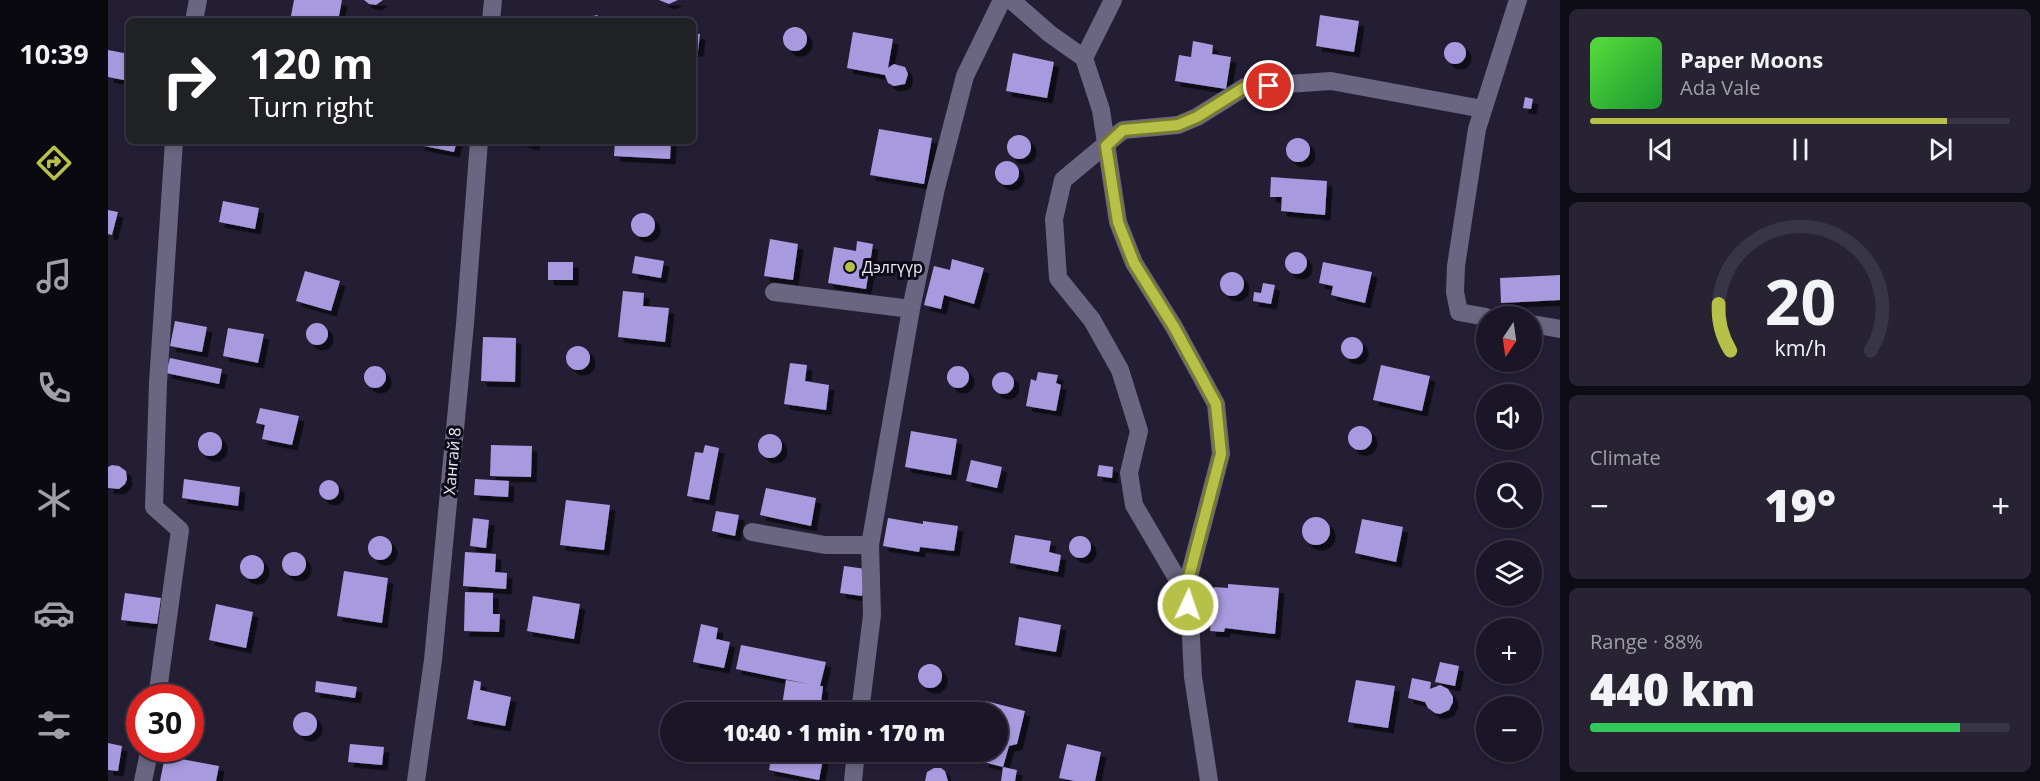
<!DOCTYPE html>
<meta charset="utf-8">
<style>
body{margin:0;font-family:"Open Sans",sans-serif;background:#272333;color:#f1f3f6;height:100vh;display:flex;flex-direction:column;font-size:22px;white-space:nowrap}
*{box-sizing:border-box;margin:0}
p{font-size:20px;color:#9f9fa7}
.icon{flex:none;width:33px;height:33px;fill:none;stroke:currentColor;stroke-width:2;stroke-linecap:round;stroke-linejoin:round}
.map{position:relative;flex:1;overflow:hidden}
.details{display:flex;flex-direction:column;gap:9px;padding:9px;background:#0e0c15;width:480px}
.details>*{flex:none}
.guide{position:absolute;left:18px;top:18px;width:570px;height:126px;border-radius:9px;box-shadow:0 3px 9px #0003,0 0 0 2px #383544;background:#202124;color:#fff;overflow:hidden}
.needle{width:39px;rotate:193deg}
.controls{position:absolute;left:1368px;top:306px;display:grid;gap:12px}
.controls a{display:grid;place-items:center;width:66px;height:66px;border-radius:50%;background:#1a1627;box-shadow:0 3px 9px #0003,0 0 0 2px #383544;font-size:30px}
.speed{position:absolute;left:18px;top:684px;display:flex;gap:12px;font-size:30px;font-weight:700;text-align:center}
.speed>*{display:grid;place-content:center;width:78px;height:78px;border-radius:50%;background:#1a1627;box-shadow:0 3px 9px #0003,0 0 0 2px #383544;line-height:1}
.speed .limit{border:9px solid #d22;background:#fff;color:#111}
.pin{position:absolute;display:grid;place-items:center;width:51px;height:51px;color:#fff;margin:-26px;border:3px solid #fff;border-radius:50%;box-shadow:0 2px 6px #0007}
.me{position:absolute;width:66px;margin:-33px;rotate:3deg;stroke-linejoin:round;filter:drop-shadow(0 0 4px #0008)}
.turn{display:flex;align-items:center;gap:21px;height:126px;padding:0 24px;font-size:27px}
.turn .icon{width:78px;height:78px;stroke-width:2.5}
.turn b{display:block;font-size:42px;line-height:51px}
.big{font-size:45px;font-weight:800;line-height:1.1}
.details .card{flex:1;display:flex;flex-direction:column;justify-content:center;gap:9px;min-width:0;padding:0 21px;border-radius:9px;background:#272333}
.details .dial{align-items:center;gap:0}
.dial svg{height:156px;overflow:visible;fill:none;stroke:#383544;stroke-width:7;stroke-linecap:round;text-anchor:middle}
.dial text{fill:#f1f3f6;stroke:none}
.song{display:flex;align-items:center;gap:18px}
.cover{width:72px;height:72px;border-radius:9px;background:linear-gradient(135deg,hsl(110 70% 55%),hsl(130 70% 35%))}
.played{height:6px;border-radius:3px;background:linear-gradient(90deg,#b8c147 85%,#383544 85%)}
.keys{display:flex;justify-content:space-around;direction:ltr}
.heat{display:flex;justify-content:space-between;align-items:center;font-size:33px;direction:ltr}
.charge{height:9px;border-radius:4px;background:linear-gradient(90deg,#34c759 88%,#383544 0)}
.trip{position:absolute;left:552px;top:702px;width:348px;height:60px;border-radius:30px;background:#1a1627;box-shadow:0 3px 9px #0003,0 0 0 2px #383544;font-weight:800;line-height:60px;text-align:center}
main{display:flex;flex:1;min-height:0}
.menu{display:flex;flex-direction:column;width:108px;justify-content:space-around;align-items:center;background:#0a0910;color:#9f9fa7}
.menu .icon{width:42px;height:42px}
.menu .current{color:#b8c147}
.menu b{font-size:27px;color:#f1f3f6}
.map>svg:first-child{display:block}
</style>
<main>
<nav class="menu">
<b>10:39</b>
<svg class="icon current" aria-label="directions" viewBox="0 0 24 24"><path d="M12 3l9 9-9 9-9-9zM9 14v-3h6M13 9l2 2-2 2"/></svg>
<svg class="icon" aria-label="music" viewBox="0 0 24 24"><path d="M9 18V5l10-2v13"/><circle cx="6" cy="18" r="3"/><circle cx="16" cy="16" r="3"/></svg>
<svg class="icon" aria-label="phone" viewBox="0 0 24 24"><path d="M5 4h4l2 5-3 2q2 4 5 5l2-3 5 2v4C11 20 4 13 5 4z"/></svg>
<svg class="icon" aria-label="climate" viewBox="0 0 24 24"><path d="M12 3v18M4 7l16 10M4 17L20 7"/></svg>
<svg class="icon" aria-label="car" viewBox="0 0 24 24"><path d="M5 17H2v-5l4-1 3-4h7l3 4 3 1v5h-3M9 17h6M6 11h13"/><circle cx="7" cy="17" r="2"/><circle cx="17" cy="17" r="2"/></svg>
<svg class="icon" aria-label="filters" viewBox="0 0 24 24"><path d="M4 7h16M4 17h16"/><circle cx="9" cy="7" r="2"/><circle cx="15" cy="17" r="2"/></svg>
</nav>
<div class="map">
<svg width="1452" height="781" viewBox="0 0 1452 781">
<defs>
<filter id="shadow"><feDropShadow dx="5.5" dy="5.5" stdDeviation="0" flood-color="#0009"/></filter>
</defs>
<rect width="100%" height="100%" fill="#231e34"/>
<!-- building -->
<path fill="#a89adf" filter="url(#shadow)" d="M186,0H234L230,21H209L183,16Z
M256,0H275L268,5L261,4Z
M551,0H570L561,4Z
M489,15L496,21H478L481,17Z
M1212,15L1251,21L1246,52L1208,46Z
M392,17L411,19V21H392Z
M675 39a12 12 0 1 1 24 0a12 12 0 1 1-24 0Z
M745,32L785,39L780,68L786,64L797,67L800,74L797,84L786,86L780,83L777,75L739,68Z
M585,33L592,34L590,51H585Z
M1085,41L1105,45L1104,54L1123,57L1118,89L1067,81L1071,55L1083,57Z
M1336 53a11 11 0 1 1 22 0a11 11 0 1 1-22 0Z
M0,50L21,54V81L0,77Z
M905,53L946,62L939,98L898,91Z
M1417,97L1425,99L1423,109L1415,108Z
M771,129L824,138L816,184L762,175Z
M899 147a12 12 0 1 1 24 0a12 12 0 1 1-24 0Z
M1178 150a12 12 0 1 1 24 0a12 12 0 1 1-24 0Z
M312,141H349L346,152L311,145Z
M412,141H427L425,145Z
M507,141H563L562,159L506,156Z
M887 173a12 12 0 1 1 24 0a12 12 0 1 1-24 0Z
M1163,177L1219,181L1217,215L1173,211L1174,197H1162Z
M115,201L151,208L147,229L111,222Z
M0,210L10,212L4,235L0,234Z
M523 225a12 12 0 1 1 24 0a12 12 0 1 1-24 0Z
M662,239L690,244L685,280L656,276Z
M749,241L765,244L758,289L720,283L726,247L748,251Z
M1177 263a11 11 0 1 1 22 0a11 11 0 1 1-22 0Z
M527,256L556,261L553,278L524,273Z
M844,259L876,268L866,304L836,295L833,309L816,305L826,266L842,270Z
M440,262H465V280H440Z
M1215,262L1264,272L1257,303L1223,295L1225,286L1211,283Z
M197,271L232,281L223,311L188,301Z
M1112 284a12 12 0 1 1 24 0a12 12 0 1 1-24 0Z
M1452,275V300L1393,303L1392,278Z
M1155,283L1167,285L1163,304L1145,301L1146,292L1153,293Z
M515,291L536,293L535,306L561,308L557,342L510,337Z
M67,321L99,327L94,352L62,346Z
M198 334a11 11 0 1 1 22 0a11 11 0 1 1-22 0Z
M120,328L156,334L150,363L115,356Z
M1233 348a11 11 0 1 1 22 0a11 11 0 1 1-22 0Z
M375,337L408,338L407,382L373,381Z
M458 358a12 12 0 1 1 24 0a12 12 0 1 1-24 0Z
M62,358L114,369L111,384L58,373Z
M682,363L699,365L697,381L721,385L718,410L676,404Z
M1273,365L1322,376L1314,411L1265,400Z
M839 377a11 11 0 1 1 22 0a11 11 0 1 1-22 0Z
M256 377a11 11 0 1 1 22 0a11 11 0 1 1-22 0Z
M884 383a11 11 0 1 1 22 0a11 11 0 1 1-22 0Z
M930,372L950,375L948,383L953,385L948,411L918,406L923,379L928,381Z
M152,408L191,416L184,445L154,439L157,425L148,423Z
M1240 438a12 12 0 1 1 24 0a12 12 0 1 1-24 0Z
M803,431L849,439L843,475L797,467Z
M90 444a12 12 0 1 1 24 0a12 12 0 1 1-24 0Z
M650 446a12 12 0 1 1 24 0a12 12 0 1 1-24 0Z
M383,445L424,446L423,477L382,476Z
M597,445L611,448L601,500L579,496L587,452L595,453Z
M863,460L894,467L889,488L858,481Z
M4,465L11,466L18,471L19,479L17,484L11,489L0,488V467Z
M991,465L1005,467L1004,478L989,476Z
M76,479L132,487L130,506L74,498Z
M367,479L401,481L400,497L366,495Z
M211 490a10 10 0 1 1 20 0a10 10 0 1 1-20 0Z
M658,488L708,498L703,526L652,515Z
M458,500L502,505L496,550L452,545Z
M608,511L631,515L627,536L604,531Z
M1194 531a14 14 0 1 1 28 0a14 14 0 1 1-28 0Z
M365,518L381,520L378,548L362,546Z
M780,518L815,524V521L850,526L846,551L812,547L811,552L775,546Z
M1254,519L1295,527L1288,562L1247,553Z
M907,535L943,541L941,552L953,555L950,572L902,563Z
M961 547a11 11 0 1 1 22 0a11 11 0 1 1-22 0Z
M260 548a12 12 0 1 1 24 0a12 12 0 1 1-24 0Z
M174 564a12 12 0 1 1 24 0a12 12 0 1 1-24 0Z
M357,552L388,554L387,572L399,573L398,589L355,586Z
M132 567a12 12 0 1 1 24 0a12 12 0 1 1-24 0Z
M736,566L758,569L754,596L732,593Z
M236,571L280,578L274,623L229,616Z
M1120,584L1171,588L1167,634L1117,628L1116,632L1102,631L1106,587L1120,588Z
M357,592L385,593V614H392L391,632L356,631Z
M17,593L53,598L49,624L13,620Z
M425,596L472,604L466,639L419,631Z
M108,604L145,612L138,648L101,640Z
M911,617L953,625L948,652L907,645Z
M593,624L610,628L608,639L622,642L616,668L585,662Z
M633,645L718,662L712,686H715L712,712H673L678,680L701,684L628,669Z
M1332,662L1351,666L1347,686L1327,682Z
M810 676a12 12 0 1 1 24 0a12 12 0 1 1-24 0Z
M1304,678L1323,682L1322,689L1332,685L1340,689L1345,697V702L1341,710L1332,714L1327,713L1320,708L1317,702L1300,698Z
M366,680L373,682L372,690L403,697L397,726L359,719Z
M1248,680L1287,686L1280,728L1240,722Z
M208,681L249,687L247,698L207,692Z
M878,701L917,711L909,744L901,746L895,767L909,770L907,781H893L895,767L875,762L878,752H890V712H875Z
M185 724a12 12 0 1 1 24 0a12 12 0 1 1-24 0Z
M0,743L14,746L10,771L0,770Z
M242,744L276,747L274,765L240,762Z
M959,744L993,752L987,781H967L951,778Z
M674,752H703L716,754L711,780L661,770L663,758L672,760Z
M57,756L111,766L108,781H52Z
M826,768H833L837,771L840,781H817L819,772Z"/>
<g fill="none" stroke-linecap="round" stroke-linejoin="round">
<!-- minor -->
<path stroke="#6a6580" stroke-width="18" d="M903,0L942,34L976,58L993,110L1010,222L1026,263L1066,327L1108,404L1113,454L1077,592L1082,619L1085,677L1101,781
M86,21L90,0
M383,21L385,0
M976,58L1005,0
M666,292L803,309
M1378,317L1351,312L1347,292L1348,266L1369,129L1410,0
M1424,324L1452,329
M644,532L717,545H762
M1077,592L1026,505L1021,473L1031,431L1012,370L984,320L950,278L946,219L955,180L1015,130L1070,125L1089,117L1137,87L1223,81L1375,109
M49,698L72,530L46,507L50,383L66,141
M752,712L764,615L762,545L803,309L828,188L857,76L894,0
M35,781L42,748
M308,781L325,660L357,324L371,141
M745,781L748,752"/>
</g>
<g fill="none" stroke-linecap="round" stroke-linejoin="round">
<!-- route casing -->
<g stroke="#787d2e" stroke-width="15">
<path id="route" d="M1080,605L1077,592L1113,454L1108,404L1066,327L1026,263L1010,222L998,146L1015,130L1070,125L1089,117L1137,87L1161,86"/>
</g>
<!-- route -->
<use href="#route" stroke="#b8c147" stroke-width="10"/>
</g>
<!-- markers -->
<circle fill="#b8c147" stroke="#0c0a14" stroke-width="2" cx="742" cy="267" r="6"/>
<g text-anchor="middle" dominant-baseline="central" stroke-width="6" stroke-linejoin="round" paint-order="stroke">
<!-- poi labels -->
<g font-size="16" fill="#edeafa" stroke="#0c0a14" text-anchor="start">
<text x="754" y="267">Дэлгүүр</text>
</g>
<!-- street labels -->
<g font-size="16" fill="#edeafa" stroke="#0c0a14">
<text transform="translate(344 461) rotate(-85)">Хангай 8</text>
</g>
</g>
</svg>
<div class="controls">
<a><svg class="needle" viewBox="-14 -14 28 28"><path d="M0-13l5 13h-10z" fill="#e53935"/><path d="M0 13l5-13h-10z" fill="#9f9fa7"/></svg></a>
<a><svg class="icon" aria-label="sound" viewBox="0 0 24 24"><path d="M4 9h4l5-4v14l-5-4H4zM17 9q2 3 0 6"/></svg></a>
<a><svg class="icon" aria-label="search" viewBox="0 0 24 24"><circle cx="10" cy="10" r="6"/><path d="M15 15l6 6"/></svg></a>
<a><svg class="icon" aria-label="layers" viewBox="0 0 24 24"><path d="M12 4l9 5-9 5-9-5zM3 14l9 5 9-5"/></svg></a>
<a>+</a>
<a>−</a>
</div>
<div class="speed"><div class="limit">30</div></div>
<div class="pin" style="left:1161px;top:86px;background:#d93025"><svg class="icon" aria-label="arrive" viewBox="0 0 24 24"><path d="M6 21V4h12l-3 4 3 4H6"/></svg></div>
<svg class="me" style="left:1080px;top:605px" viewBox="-20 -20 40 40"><circle r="17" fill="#b8c147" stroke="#fff" stroke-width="3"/><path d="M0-11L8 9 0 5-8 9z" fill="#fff"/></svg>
<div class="trip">10:40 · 1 min · 170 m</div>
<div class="guide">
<div class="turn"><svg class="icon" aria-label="right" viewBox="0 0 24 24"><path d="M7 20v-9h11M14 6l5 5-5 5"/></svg><div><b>120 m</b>Turn right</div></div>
</div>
</div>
<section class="details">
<div class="card">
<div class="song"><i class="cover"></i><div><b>Paper Moons</b><p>Ada Vale</p></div></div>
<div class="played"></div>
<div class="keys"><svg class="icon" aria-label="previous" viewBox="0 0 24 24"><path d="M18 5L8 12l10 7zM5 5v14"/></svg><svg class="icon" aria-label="pause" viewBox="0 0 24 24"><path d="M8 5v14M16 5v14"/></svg><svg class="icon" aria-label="next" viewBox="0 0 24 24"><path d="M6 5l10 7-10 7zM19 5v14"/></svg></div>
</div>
<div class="card dial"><svg viewBox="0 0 100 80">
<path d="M14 69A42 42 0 1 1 86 69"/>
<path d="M14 69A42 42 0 0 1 8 45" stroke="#b8c147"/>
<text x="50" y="56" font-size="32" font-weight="700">20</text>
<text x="50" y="72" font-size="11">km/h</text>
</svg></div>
<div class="card"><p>Climate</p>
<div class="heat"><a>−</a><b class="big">19°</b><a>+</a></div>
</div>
<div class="card"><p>Range · 88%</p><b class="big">440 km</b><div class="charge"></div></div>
</section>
</main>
